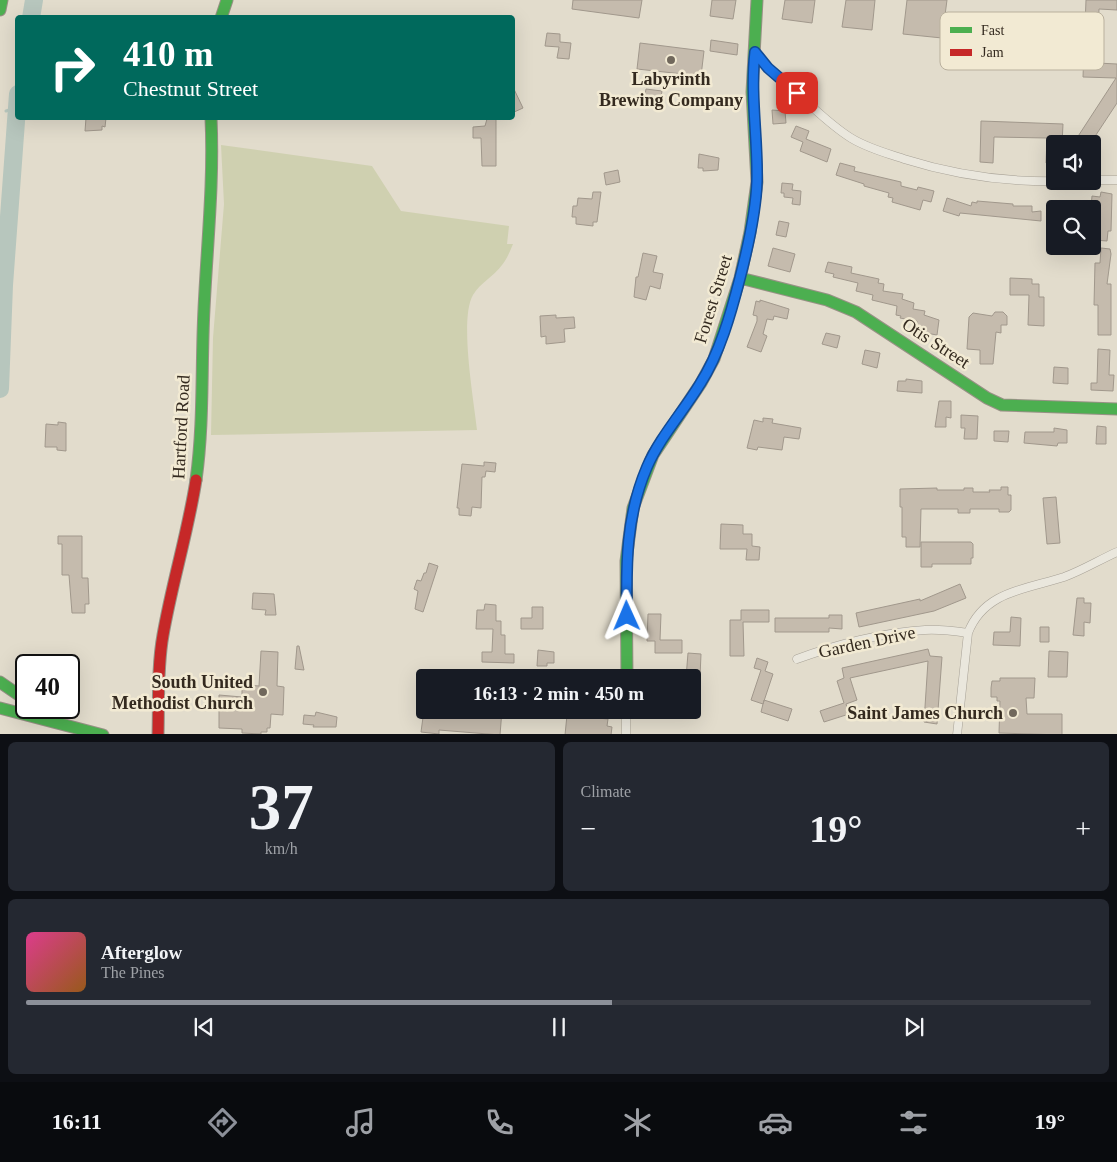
<!DOCTYPE html>
<meta charset="utf-8">
<style>
body{margin:0;font-family:Georgia,serif;background:#242831;color:#f1f3f6;height:100vh;display:flex;flex-direction:column;font-size:19px;white-space:nowrap}
*{box-sizing:border-box;margin:0}
p{font-size:16px;color:#9ea1a6}
.icon{flex:none;width:28px;height:28px;fill:none;stroke:currentColor;stroke-width:2;stroke-linecap:round;stroke-linejoin:round}
.map{position:relative;height:734px;overflow:hidden}
.side{display:flex;flex-direction:column;gap:8px;padding:8px;background:#0d0f14;flex:1}
.side>*{flex:none}
.banner{position:absolute;left:15px;top:15px;width:500px;height:105px;border-radius:5px;box-shadow:0 5px 20px #0002;background:#00695c;color:#fff;overflow:hidden}
.buttons{position:absolute;left:1046px;top:135px;display:grid;gap:10px}
.buttons a{display:grid;place-items:center;width:55px;height:55px;border-radius:5px;background:#171b24;box-shadow:0 5px 20px #0002;font-size:25px}
.speed{position:absolute;left:15px;top:654px;display:flex;gap:10px;font-size:25px;font-weight:700;text-align:center}
.speed>*{display:grid;place-content:center;width:65px;height:65px;border-radius:50%;background:#171b24;box-shadow:0 5px 20px #0002;line-height:1}
.speed .limit{border:2px solid #111;border-radius:8px;background:#fff;color:#111}
.pin{position:absolute;display:grid;place-items:center;width:42px;height:42px;color:#fff;margin:-21px;border-radius:10px;box-shadow:0 2px 8px #0006}
.me{position:absolute;width:55px;margin:-28px;rotate:359deg;stroke-linejoin:round;filter:drop-shadow(0 0 4px #0008)}
.turn{display:flex;align-items:center;gap:18px;height:105px;padding:0 25px;font-size:22px}
.turn .icon{width:65px;height:65px;stroke-width:2.5}
.turn b{display:block;font-size:35px;line-height:42px}
.big{font-size:38px;font-weight:700;line-height:1.1}
.side .widget{flex:1;display:flex;flex-direction:column;justify-content:center;gap:8px;min-width:0;padding:0 18px;border-radius:8px;background:#242831}
.side .dial{align-items:center;gap:0}
.dial b{font-size:65px;line-height:1}
.song{display:flex;align-items:center;gap:15px}
.cover{width:60px;height:60px;border-radius:8px;background:linear-gradient(135deg,hsl(330 70% 55%),hsl(30 70% 35%))}
.played{height:5px;border-radius:2px;background:linear-gradient(90deg,#8c9099 55%,#363941 55%)}
.keys{display:flex;justify-content:space-around;direction:ltr}
.heat{display:flex;justify-content:space-between;align-items:center;font-size:28px;direction:ltr}
.side .tiles{flex:1;display:grid;gap:8px;grid-template-columns:1fr 1fr}
.widget:last-child{grid-column:span 2}
.trip{position:absolute;left:416px;top:669px;width:285px;height:50px;border-radius:5px;background:#171b24;box-shadow:0 5px 20px #0002;font-weight:700;line-height:50px;text-align:center}
.tabs{display:flex;height:80px;justify-content:space-around;align-items:center;background:#090b0e;color:#9ea1a6}
.tabs .icon{width:35px;height:35px}
.tabs .selected{color:#8c9099}
.tabs b{font-size:22px;color:#f1f3f6}
.map>svg:first-child{display:block}
</style>
<div class="map">
<svg width="1117" height="735" viewBox="0 0 1117 735">
<rect width="100%" height="100%" fill="#e2dccc"/>
<!-- green -->
<path fill="#cfd0b0" d="M221,145L372,166L401,211L509,226L507,244H513C510,251 507,259 502,265C494,276 480,283 473,295C459,319 474,401 477,430L211,435L213,338L224,204Z"/>
<g fill="none" stroke-linecap="round" stroke-linejoin="round">
<!-- stream -->
<path stroke="#b7c6bd" stroke-width="3" d="M6,111L16,108"/>
<!-- river -->
<path stroke="#b7c6bd" stroke-width="18" d="M31,18L34,0
M0,389L4,285L18,94"/>
</g>
<!-- building -->
<path fill="#c5bbad" stroke="#a1988c" d="M573,0H642L639,18L572,9Z
M712,0H736L733,19L710,16Z
M785,0H815L812,23L782,19Z
M846,0H875L872,30L842,27Z
M907,0H947L942,38L903,34Z
M1086,0H1117V10L1099,9L1097,63L1117,64V103L1090,144H1073L1116,78L1083,77Z
M547,33L560,34V42L571,43L569,59L557,58L559,47L545,46Z
M711,40L738,44L737,55L710,51Z
M640,43L704,51L701,76L637,69Z
M512,85L523,108L512,113Z
M646,89L662,91L660,103L644,101Z
M772,110L785,111L786,123L773,124Z
M86,118H106L105,127L102,126V130L85,131Z
M487,119H496V166H482L481,138H473V127L485,126Z
M981,121L1063,124L1062,144H1055V163H1046L1047,138L994,137L993,163L980,162Z
M796,126L809,131L806,139L831,149L827,162L800,151L803,142L791,137Z
M699,154L719,158L718,170L703,171V168H698Z
M840,163L855,167L854,171L901,182V186L917,190L918,187L934,191L931,202L923,200L920,210L892,202L893,198L888,197L889,193L864,186V184L836,175Z
M618,170L620,182L606,185L604,173Z
M782,183L793,184L792,190L801,191L800,205L792,204L793,198L784,197V193H781Z
M593,192H601L597,222H593V226L576,224V217H572L573,206H577L578,198L592,199Z
M1101,192L1112,194L1111,231H1108L1107,241L1094,240L1095,223H1100V209L1091,208L1092,196L1100,197Z
M947,198L971,206L972,202L977,203V201L1013,204V206H1032V212L1041,211V221L960,213L959,216L943,211Z
M779,221L789,223L786,237L776,235Z
M773,248L795,254L790,272L768,266Z
M1101,248L1110,249L1111,254L1107,284H1111V335H1098V305H1094L1095,263H1100Z
M643,253L657,256L653,272L663,274L660,289L650,286L646,300L634,297L636,277H638Z
M828,262L852,267L851,273L879,279L878,283L884,284L883,291L903,294L902,299L914,303L913,309L925,311L924,315L939,320L937,335L920,332L921,327L916,326L917,321L900,318L901,316L896,315L897,306L872,300L873,295L856,291L858,283L833,277L834,274L825,272Z
M1010,278L1032,279V284H1039V297H1044V326L1028,325L1029,295H1010Z
M760,300L789,309L787,319L774,316L773,320L767,319L763,334L767,336L761,352L747,347L757,321V316L753,315L756,301L760,302Z
M995,312H1003L1007,316V325H1001V333L996,332L993,364H980V350L967,349L969,317L973,313L992,316Z
M556,315V318L574,317L575,328L564,329L565,342L546,344V336L541,337L540,316Z
M826,333L840,336L837,348L822,344Z
M1098,349L1110,350L1109,375H1114L1113,391L1091,390V383H1097Z
M865,350L880,353L877,368L862,364Z
M1054,367L1068,368V384L1053,383Z
M906,379L922,381V393L897,391L898,381H906Z
M939,401H951V418L946,417V427H935Z
M961,415L978,416L977,439H964L965,428H961Z
M763,418L773,419L772,423L801,428L799,439L784,437L782,450L758,447L757,450L747,448L754,420L763,422Z
M58,422L66,423V451L57,450V447H45L46,424L58,425Z
M1097,426L1106,427V444H1096Z
M1054,428L1067,430V443H1058L1057,446L1024,443L1025,432H1054Z
M994,431H1009L1008,442L994,441Z
M484,462L496,463L495,472L486,471L485,477H482L481,508L472,507L471,516L459,515V508H457L462,464L484,466Z
M1001,487H1008V495H1011V510L1009,512H999V509H970V513H958V509H921L920,547H906V537H902V507H900V489L937,488V490H964V488H973V492H990L989,490H1001Z
M1056,497L1060,543L1047,544L1043,498Z
M721,524L743,525V534H752V546L760,547L759,560H746L747,549H720Z
M58,536H82V578H88L89,604H85V613H72L69,575H62V544H58Z
M921,542H971L973,544V558H971V564H932V567H921Z
M429,563L438,566L423,612L415,609L418,591L414,589L417,580L421,581L424,573H426Z
M960,584L966,598L934,611L859,627L856,613L920,599V601Z
M253,593L274,594L276,615H265L266,610L252,609Z
M1077,598H1084V603H1091L1090,623L1084,622V636L1073,635Z
M485,604L496,605V621H501V635H505V654H514V663L482,662V652H492L493,629H476L477,610H484Z
M532,607H543V629H521V618H532Z
M741,610H769V622H743L744,656H730V620H741Z
M648,614H661L660,640H682V653H655V641H647Z
M829,615H842V629L829,628V632H775V618H829Z
M1011,617L1021,618L1020,646L993,645L994,632H1010Z
M1040,627H1049V642H1040Z
M297,646H299L304,670L295,669Z
M928,649L930,656L942,657L937,724L924,722L928,661L850,678L857,700L846,704L849,714L824,722L820,711L844,703L837,681L844,678L842,668Z
M538,650L554,652V663H547V666H537Z
M261,651L278,652L277,686L284,687L283,715L271,714L270,728H267V732H261V734L242,733V729L219,728V695L242,697V688H245V685L259,686Z
M1049,651L1068,652L1067,677H1048Z
M688,653L701,654L699,700L692,699V678H686Z
M757,658L768,662L765,671L773,674L763,704L751,700L761,670L754,668Z
M1000,678H1035L1034,698H1026L1027,714H1062V735L999,733L1000,701H997V697H991V688L992,681H1000Z
M764,700L792,709L788,721L761,712Z
M424,710H502L500,735L439,730V734L421,732Z
M316,712L337,717L336,727H313L314,725L303,724L304,715L315,716Z
M567,715L608,719L607,726L612,727L611,735H565Z"/>
<g fill="none" stroke-linecap="round" stroke-linejoin="round">
<!-- street casing -->
<g stroke="#a7a196" stroke-width="9">
<path id="street" d="M755,52C768,70 785,83 801,97C817,111 833,127 851,138C867,148 886,153 904,159C958,176 1012,183 1068,181
M1092,180H1117
M797,659C835,645 885,632 925,630C939,629 954,631 968,633
M626,735V710
M957,735L968,633C984,591 1027,589 1064,577C1083,570 1099,560 1117,552"/>
</g>
<!-- fast casing -->
<g stroke="#979185" stroke-width="13">
<path id="fast" d="M0,10L2,0
M221,18L227,0
M740,278L827,300L856,312L987,398L1002,405L1117,409
M196,480C204,423 201,366 204,309C207,245 214,182 211,118
M627,678L626,561L633,508L653,455L701,383L714,359L740,278L750,232L757,182L752,92L757,0
M0,682L26,700
M0,708L103,735
M37,708L60,723"/>
</g>
<!-- jam casing -->
<g stroke="#979185" stroke-width="13">
<path id="jam" d="M158,735C159,702 157,668 163,635C172,583 188,532 196,480"/>
</g>
<!-- street -->
<use href="#street" stroke="#eae7dd" stroke-width="8"/>
<!-- fast -->
<use href="#fast" stroke="#4caf50" stroke-width="11"/>
<!-- jam -->
<use href="#jam" stroke="#c62828" stroke-width="11"/>
</g>
<g fill="none" stroke-linecap="round" stroke-linejoin="round">
<!-- route casing -->
<g stroke="#114b97" stroke-width="12">
<path id="route" d="M627,616C626,564 626,516 647,467C660,437 683,412 700,384C720,353 731,313 740,278C748,247 756,213 757,181C758,138 750,95 755,52L768,68L797,93"/>
</g>
<!-- route -->
<use href="#route" stroke="#1a73e8" stroke-width="9"/>
</g>
<!-- markers -->
<g fill="#71685c" stroke="#f2ead3" stroke-width="2">
<circle cx="671" cy="60" r="5"/>
<circle cx="263" cy="692" r="5"/>
<circle cx="1013" cy="713" r="5"/>
</g>
<g text-anchor="middle" dominant-baseline="central" stroke-width="5" stroke-linejoin="round" paint-order="stroke">
<!-- poi labels -->
<g font-size="18" font-weight="bold" fill="#342a1f" stroke="#f2ead3" text-anchor="end">
<text x="671" y="79" text-anchor="middle">Labyrinth<tspan x="671" dy="21">Brewing Company</tspan></text>
<text x="253" y="682">South United<tspan x="253" dy="21">Methodist Church</tspan></text>
<text x="1003" y="713">Saint James Church</text>
</g>
<!-- street labels -->
<g font-size="18" fill="#342a1f" stroke="#f2ead3">
<text transform="translate(713 299) rotate(-73)">Forest Street</text>
<text transform="translate(936 343) rotate(33)">Otis Street</text>
<text transform="translate(181 427) rotate(-87)">Hartford Road</text>
<text transform="translate(867 642) rotate(-12)">Garden Drive</text>
</g>
</g>
<!-- legend -->
<rect x="940" y="12" width="164" height="58" rx="8" fill="#f2ead3" stroke="#b9b09d" stroke-width="1"/>
<rect x="950" y="27" width="22" height="6" fill="#4caf50"/>
<rect x="950" y="49" width="22" height="7" fill="#c62828"/>
<g font-size="14" fill="#342a1f">
<text x="981" y="35">Fast</text>
<text x="981" y="57">Jam</text>
</g>
</svg>
<div class="buttons">
<a><svg class="icon" aria-label="sound" viewBox="0 0 24 24"><path d="M4 9h4l5-4v14l-5-4H4zM17 9q2 3 0 6"/></svg></a>
<a><svg class="icon" aria-label="search" viewBox="0 0 24 24"><circle cx="10" cy="10" r="6"/><path d="M15 15l6 6"/></svg></a>
</div>
<div class="speed"><div class="limit">40</div></div>
<div class="pin" style="left:797px;top:93px;background:#d93025"><svg class="icon" aria-label="arrive" viewBox="0 0 24 24"><path d="M6 21V4h12l-3 4 3 4H6"/></svg></div>
<svg class="me" style="left:627px;top:616px" viewBox="-20 -20 40 40"><path d="M0-17L14 15 0 8-14 15z" fill="#1a73e8" stroke="#fff" stroke-width="4"/></svg>
<div class="trip">16:13 · 2 min · 450 m</div>
<div class="banner">
<div class="turn"><svg class="icon" aria-label="right" viewBox="0 0 24 24"><path d="M7 20v-9h11M14 6l5 5-5 5"/></svg><div><b>410 m</b>Chestnut Street</div></div>
</div>
</div>
<section class="side">
<div class="tiles">
<div class="widget dial"><b>37</b><p>km/h</p></div>
<div class="widget"><p>Climate</p>
<div class="heat"><a>−</a><b class="big">19°</b><a>+</a></div>
</div>
<div class="widget">
<div class="song"><i class="cover"></i><div><b>Afterglow</b><p>The Pines</p></div></div>
<div class="played"></div>
<div class="keys"><svg class="icon" aria-label="previous" viewBox="0 0 24 24"><path d="M18 5L8 12l10 7zM5 5v14"/></svg><svg class="icon" aria-label="pause" viewBox="0 0 24 24"><path d="M8 5v14M16 5v14"/></svg><svg class="icon" aria-label="next" viewBox="0 0 24 24"><path d="M6 5l10 7-10 7zM19 5v14"/></svg></div>
</div>
</div>
</section>
<nav class="tabs">
<b>16:11</b>
<svg class="icon selected" aria-label="directions" viewBox="0 0 24 24"><path d="M12 3l9 9-9 9-9-9zM9 14v-3h6M13 9l2 2-2 2"/></svg>
<svg class="icon" aria-label="music" viewBox="0 0 24 24"><path d="M9 18V5l10-2v13"/><circle cx="6" cy="18" r="3"/><circle cx="16" cy="16" r="3"/></svg>
<svg class="icon" aria-label="phone" viewBox="0 0 24 24"><path d="M5 4h4l2 5-3 2q2 4 5 5l2-3 5 2v4C11 20 4 13 5 4z"/></svg>
<svg class="icon" aria-label="climate" viewBox="0 0 24 24"><path d="M12 3v18M4 7l16 10M4 17L20 7"/></svg>
<svg class="icon" aria-label="car" viewBox="0 0 24 24"><path d="M5 17H2v-5l4-1 3-4h7l3 4 3 1v5h-3M9 17h6M6 11h13"/><circle cx="7" cy="17" r="2"/><circle cx="17" cy="17" r="2"/></svg>
<svg class="icon" aria-label="filters" viewBox="0 0 24 24"><path d="M4 7h16M4 17h16"/><circle cx="9" cy="7" r="2"/><circle cx="15" cy="17" r="2"/></svg>
<b>19°</b>
</nav>
